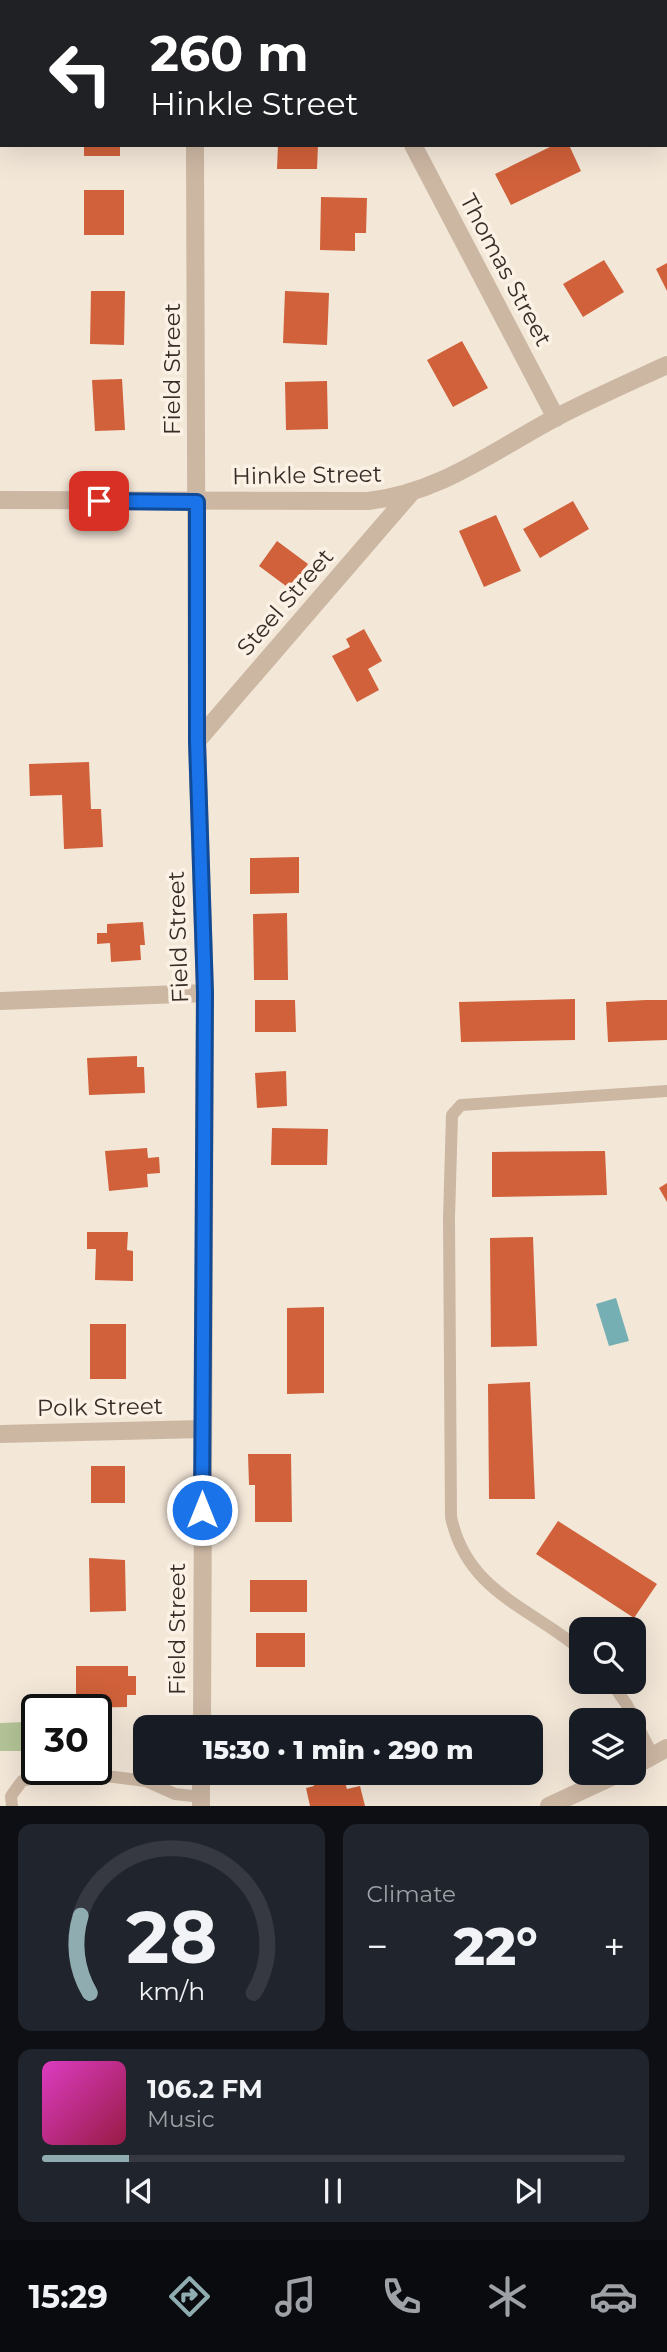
<!DOCTYPE html>
<meta charset="utf-8">
<style>
body{margin:0;font-family:Montserrat,sans-serif;background:#20242c;color:#f1f3f6;height:100vh;display:flex;flex-direction:column;font-size:26px;white-space:nowrap}
*{box-sizing:border-box;margin:0}
p{font-size:23px;color:#9ea1a6}
.icon{flex:none;width:38px;height:38px;fill:none;stroke:currentColor;stroke-width:2;stroke-linecap:round;stroke-linejoin:round}
.map{position:relative;height:1806px;overflow:hidden}
.drawer{display:flex;flex-direction:column;gap:18px;padding:18px;background:#0d0f14;flex:1}
.drawer>*{flex:none}
.banner{position:absolute;left:0px;top:0px;width:668px;height:147px;box-shadow:0 7px 28px #0002;background:#202124;color:#fff;overflow:hidden}
.buttons{position:absolute;left:569px;top:1617px;display:grid;gap:14px}
.buttons a{display:grid;place-items:center;width:77px;height:77px;border-radius:14px;background:#171b24;box-shadow:0 7px 28px #0002;font-size:35px}
.speed{position:absolute;left:21px;top:1694px;display:flex;gap:14px;font-size:35px;font-weight:700;text-align:center}
.speed>*{display:grid;place-content:center;width:91px;height:91px;border-radius:50%;background:#171b24;box-shadow:0 7px 28px #0002;line-height:1}
.speed .limit{border:4px solid #111;border-radius:10px;background:#fff;color:#111}
.pin{position:absolute;display:grid;place-items:center;width:60px;height:60px;color:#fff;margin:-30px;border-radius:14px;box-shadow:0 4px 10px #0006}
.me{position:absolute;width:77px;margin:-38px;rotate:0deg;stroke-linejoin:round;filter:drop-shadow(0 0 5px #0008)}
.turn{display:flex;align-items:center;gap:24px;height:147px;padding:0 35px;font-size:32px}
.turn .icon{width:91px;height:91px;stroke-width:2.5}
.turn b{display:block;font-size:49px;line-height:60px}
.big{font-size:52px;font-weight:800;line-height:1.1}
.drawer .card{flex:1;display:flex;flex-direction:column;justify-content:center;gap:10px;min-width:0;padding:0 24px;border-radius:14px;background:#20242c}
.drawer .dial{align-items:center;gap:0}
.dial svg{height:182px;overflow:visible;fill:none;stroke:#363941;stroke-width:7;stroke-linecap:round;text-anchor:middle}
.dial text{fill:#f1f3f6;stroke:none}
.song{display:flex;align-items:center;gap:21px}
.cover{width:84px;height:84px;border-radius:10px;background:linear-gradient(135deg,hsl(310 70% 55%),hsl(340 70% 35%))}
.played{height:7px;border-radius:4px;background:linear-gradient(90deg,#8facb1 15%,#363941 15%)}
.keys{display:flex;justify-content:space-around;direction:ltr}
.heat{display:flex;justify-content:space-between;align-items:center;font-size:38px;direction:ltr}
.drawer .tiles{flex:1;display:grid;gap:18px;grid-template-columns:1fr 1fr}
.card:last-child{grid-column:span 2}
.trip{position:absolute;left:133px;top:1715px;width:410px;height:70px;border-radius:14px;background:#171b24;box-shadow:0 7px 28px #0002;font-weight:800;line-height:70px;text-align:center}
.dock{display:flex;height:112px;justify-content:space-around;align-items:center;background:#090b0e;color:#9ea1a6}
.dock .icon{width:49px;height:49px}
.dock .on{color:#8facb1}
.dock b{font-size:32px;color:#f1f3f6}
.map>svg:first-child{display:block}
</style>
<div class="map">
<svg width="667" height="1806" viewBox="0 0 667 1806">
<rect width="100%" height="100%" fill="#f3e7d8"/>
<!-- green -->
<path fill="#b4c497" d="M24,1722L25,1751H0V1723Z"/>
<!-- water -->
<path fill="#75afb3" d="M616,1298L629,1341L609,1346L596,1304Z"/>
<!-- building -->
<path fill="#d0613a" d="M84,145H120V156H84Z
M278,145H318L317,169H277Z
M554,145H569L581,171L511,205L495,174Z
M84,190H124V235H84Z
M321,197L367,198L366,233H355V251L320,250Z
M604,260L624,292L583,317L563,284Z
M667,263V291L656,269Z
M91,291H125L124,345L90,344Z
M285,291L329,293L327,345L283,343Z
M462,341L488,388L453,407L427,360Z
M122,379L125,430L95,431L92,380Z
M327,381L328,429L286,430L285,382Z
M573,501L589,529L540,558L523,529Z
M496,515L521,571L484,587L459,531Z
M277,541L308,564L290,589L259,566Z
M364,629L382,661L368,669L379,690L357,702L332,656L350,647L346,639Z
M89,762L91,809H101L103,847L64,849L62,795L30,796L29,764Z
M299,857V893L250,894V858Z
M287,913L288,980H254L253,914Z
M143,922L145,945H140L141,960L111,962L110,943L97,944V933H107V924Z
M575,999V1040L461,1042L459,1002Z
M255,1000H295L296,1032H255Z
M646,1000H667V1040L608,1042L606,1002Z
M137,1056V1067H144L145,1093L89,1095L87,1058Z
M286,1071L287,1106L257,1108L255,1073Z
M272,1128L328,1129L327,1165H271Z
M147,1148L148,1158L159,1157L160,1173L147,1174L148,1187L109,1191L105,1151Z
M605,1151L607,1195L492,1197V1152Z
M667,1183V1202L659,1188Z
M87,1232H128L127,1250L133,1251V1281L95,1280L96,1249H87Z
M533,1237L537,1346L491,1347L490,1238Z
M324,1307V1393L287,1394V1308Z
M90,1324H126V1379H90Z
M530,1382L535,1499H489L488,1384Z
M248,1454H291L292,1522H255V1485H249Z
M91,1466H125V1503H91Z
M558,1521L657,1584L634,1618L536,1554Z
M89,1558L125,1560L126,1611L90,1612Z
M250,1580H307V1612H250Z
M256,1633H305V1667H256Z
M76,1666H128V1676H136V1695H127V1707L76,1708Z
M311,1773H337L339,1780L344,1779L347,1789L360,1786L365,1806H310L306,1788L314,1786Z"/>
<g fill="none" stroke-linecap="round" stroke-linejoin="round">
<!-- service -->
<path stroke="#ccb7a3" stroke-width="12" d="M581,1650C530,1607 467,1592 451,1517L449,1218L452,1115L461,1105L667,1091
M611,1682L627,1705L653,1756
M82,1773L146,1781L175,1794L201,1797
M12,1806L11,1796L22,1781L54,1773"/>
<!-- minor -->
<path stroke="#ccb7a3" stroke-width="18" d="M336,0V2
M0,55H2
M195,145L197,741L205,993L202,1727
M413,145L556,418
M0,500L368,501C440,493 493,451 555,418C591,399 630,382 667,365
M197,741L410,494
M0,1001L205,993
M0,1434L202,1429
M201,1806V1773"/>
<!-- tertiary -->
<path stroke="#ccb7a3" stroke-width="18" d="M634,1766L667,1748
M549,1806L620,1773"/>
</g>
<g fill="none" stroke-linecap="round" stroke-linejoin="round">
<!-- route casing -->
<g stroke="#114b97" stroke-width="18">
<path id="route" d="M99,501L197,502V741L205,993L202,1510"/>
</g>
<!-- route -->
<use href="#route" stroke="#1a73e8" stroke-width="12"/>
</g>
<g text-anchor="middle" dominant-baseline="central" stroke-width="7" stroke-linejoin="round" paint-order="stroke">
<!-- street labels -->
<g font-size="23" fill="#372c26" stroke="#fbf1e5">
<text transform="translate(506 270) rotate(62)">Thomas Street</text>
<text transform="translate(172 369) rotate(-90)">Field Street</text>
<text transform="translate(307 475) rotate(-1)">Hinkle Street</text>
<text transform="translate(285 602) rotate(-49)">Steel Street</text>
<text transform="translate(178 937) rotate(-92)">Field Street</text>
<text transform="translate(100 1407) rotate(-1)">Polk Street</text>
<text transform="translate(177 1629) rotate(-90)">Field Street</text>
</g>
</g>
</svg>
<div class="buttons">
<a><svg class="icon" aria-label="search" viewBox="0 0 24 24"><circle cx="10" cy="10" r="6"/><path d="M15 15l6 6"/></svg></a>
<a><svg class="icon" aria-label="layers" viewBox="0 0 24 24"><path d="M12 4l9 5-9 5-9-5zM3 14l9 5 9-5"/></svg></a>
</div>
<div class="speed"><div class="limit">30</div></div>
<div class="pin" style="left:99px;top:501px;background:#d93025"><svg class="icon" aria-label="arrive" viewBox="0 0 24 24"><path d="M6 21V4h12l-3 4 3 4H6"/></svg></div>
<svg class="me" style="left:202px;top:1510px" viewBox="-20 -20 40 40"><circle r="17" fill="#1a73e8" stroke="#fff" stroke-width="3"/><path d="M0-11L8 9 0 5-8 9z" fill="#fff"/></svg>
<div class="trip">15:30 · 1 min · 290 m</div>
<div class="banner">
<div class="turn"><svg class="icon" aria-label="left" viewBox="0 0 24 24"><path d="M17 20v-9H6M10 6l-5 5 5 5"/></svg><div><b>260 m</b>Hinkle Street</div></div>
</div>
</div>
<section class="drawer">
<div class="tiles">
<div class="card dial"><svg viewBox="0 0 100 80">
<path d="M14 69A42 42 0 1 1 86 69"/>
<path d="M14 69A42 42 0 0 1 10 35" stroke="#8facb1"/>
<text x="50" y="56" font-size="32" font-weight="700">28</text>
<text x="50" y="72" font-size="11">km/h</text>
</svg></div>
<div class="card"><p>Climate</p>
<div class="heat"><a>−</a><b class="big">22°</b><a>+</a></div>
</div>
<div class="card">
<div class="song"><i class="cover"></i><div><b>106.2 FM</b><p>Music</p></div></div>
<div class="played"></div>
<div class="keys"><svg class="icon" aria-label="previous" viewBox="0 0 24 24"><path d="M18 5L8 12l10 7zM5 5v14"/></svg><svg class="icon" aria-label="pause" viewBox="0 0 24 24"><path d="M8 5v14M16 5v14"/></svg><svg class="icon" aria-label="next" viewBox="0 0 24 24"><path d="M6 5l10 7-10 7zM19 5v14"/></svg></div>
</div>
</div>
</section>
<nav class="dock">
<b>15:29</b>
<svg class="icon on" aria-label="directions" viewBox="0 0 24 24"><path d="M12 3l9 9-9 9-9-9zM9 14v-3h6M13 9l2 2-2 2"/></svg>
<svg class="icon" aria-label="music" viewBox="0 0 24 24"><path d="M9 18V5l10-2v13"/><circle cx="6" cy="18" r="3"/><circle cx="16" cy="16" r="3"/></svg>
<svg class="icon" aria-label="phone" viewBox="0 0 24 24"><path d="M5 4h4l2 5-3 2q2 4 5 5l2-3 5 2v4C11 20 4 13 5 4z"/></svg>
<svg class="icon" aria-label="climate" viewBox="0 0 24 24"><path d="M12 3v18M4 7l16 10M4 17L20 7"/></svg>
<svg class="icon" aria-label="car" viewBox="0 0 24 24"><path d="M5 17H2v-5l4-1 3-4h7l3 4 3 1v5h-3M9 17h6M6 11h13"/><circle cx="7" cy="17" r="2"/><circle cx="17" cy="17" r="2"/></svg>
</nav>
